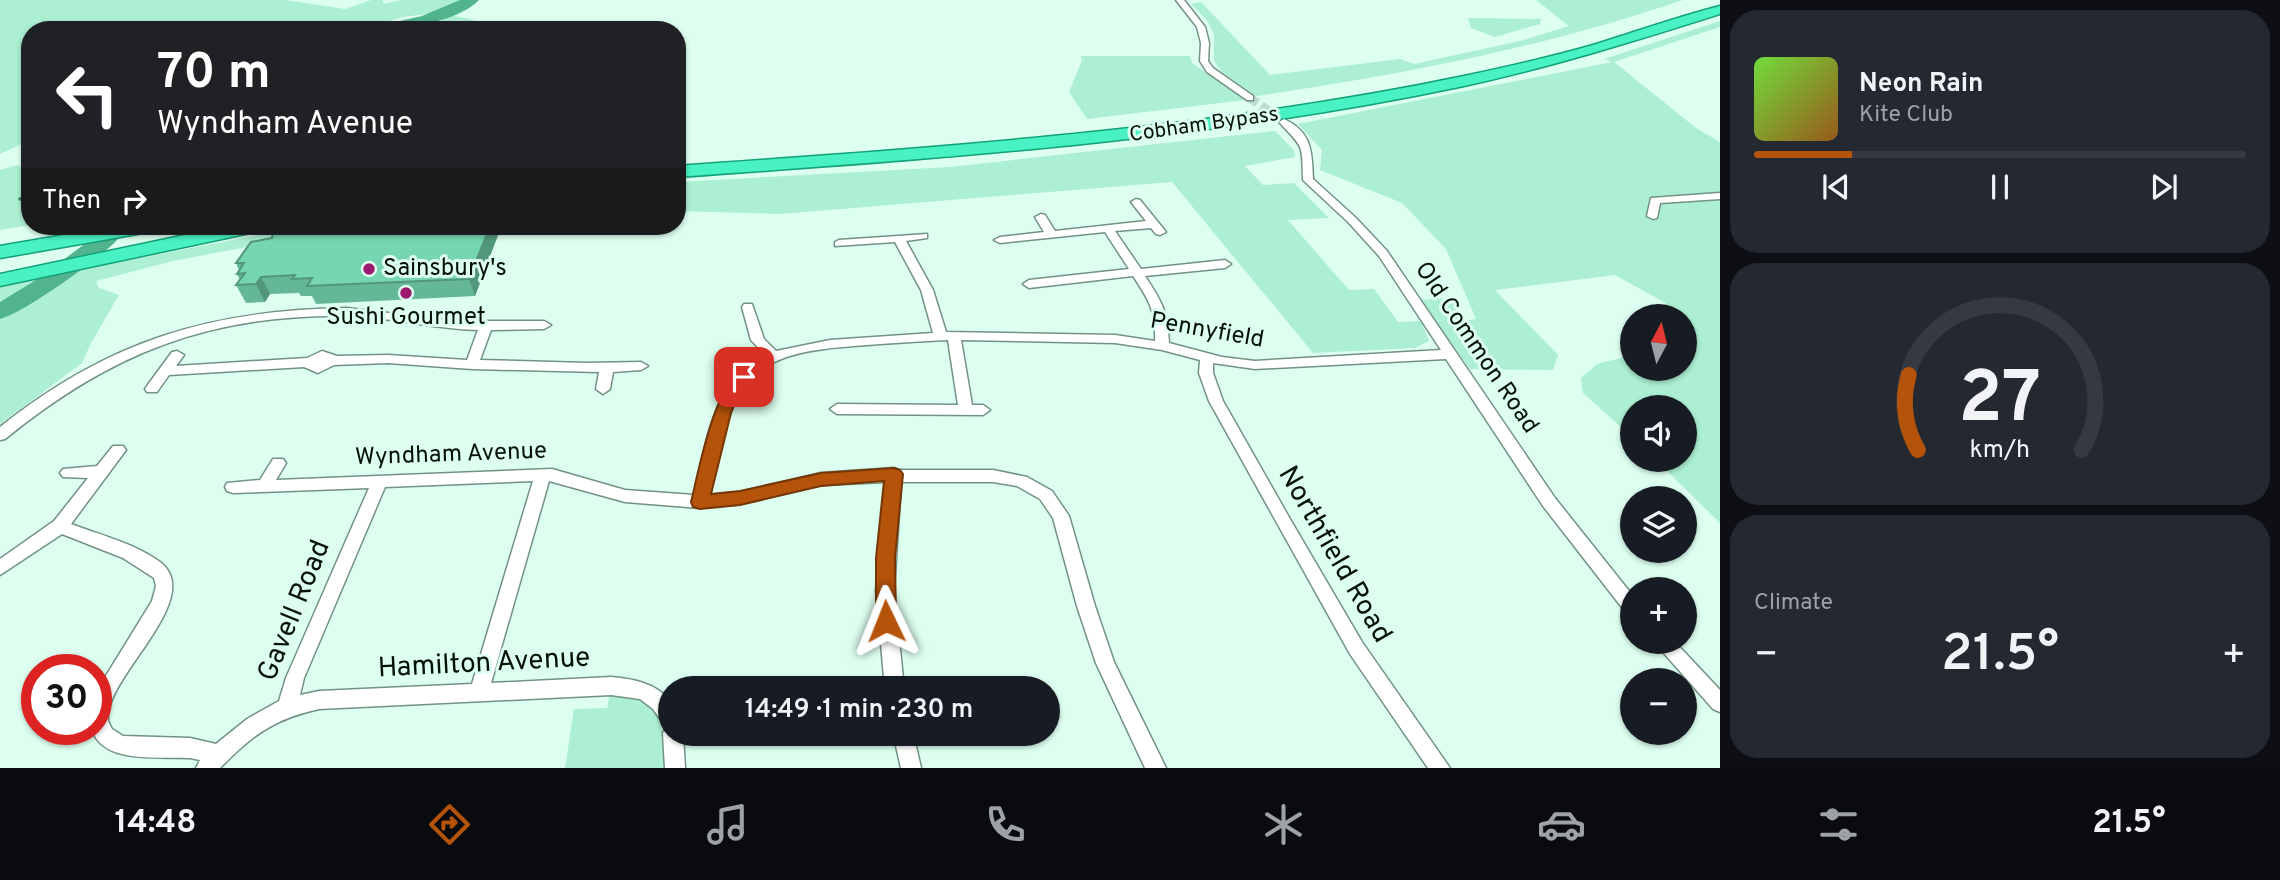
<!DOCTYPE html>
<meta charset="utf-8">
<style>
body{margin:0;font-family:Overpass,sans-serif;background:#242831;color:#f1f3f6;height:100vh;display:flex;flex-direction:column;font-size:26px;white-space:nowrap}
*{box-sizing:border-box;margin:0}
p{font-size:23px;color:#9ea1a6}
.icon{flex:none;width:38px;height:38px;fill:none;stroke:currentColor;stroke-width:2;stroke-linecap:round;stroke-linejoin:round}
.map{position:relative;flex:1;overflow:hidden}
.sheet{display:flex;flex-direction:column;gap:10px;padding:10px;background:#0d0f14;width:560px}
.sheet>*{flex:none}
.guide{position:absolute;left:21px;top:21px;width:665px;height:214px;border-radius:28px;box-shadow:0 2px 5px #0004;background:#202124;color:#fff;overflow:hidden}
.needle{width:46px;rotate:7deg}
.tools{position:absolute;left:1620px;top:304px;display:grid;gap:14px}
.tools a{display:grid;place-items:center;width:77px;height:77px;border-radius:50%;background:#171b24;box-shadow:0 2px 5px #0004;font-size:35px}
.speed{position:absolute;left:21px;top:654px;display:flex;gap:14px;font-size:35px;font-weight:700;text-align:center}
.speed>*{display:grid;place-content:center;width:91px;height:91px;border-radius:50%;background:#171b24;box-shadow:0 2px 5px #0004;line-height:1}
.speed .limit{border:10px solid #d22;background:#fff;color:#111}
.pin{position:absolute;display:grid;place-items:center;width:60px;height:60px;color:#fff;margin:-30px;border-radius:14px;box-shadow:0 4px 10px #0006}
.me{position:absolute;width:77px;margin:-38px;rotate:358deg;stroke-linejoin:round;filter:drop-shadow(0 0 5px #0008)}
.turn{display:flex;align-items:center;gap:24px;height:147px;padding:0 21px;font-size:32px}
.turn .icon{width:91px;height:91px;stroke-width:2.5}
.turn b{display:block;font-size:49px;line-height:60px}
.then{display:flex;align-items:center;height:66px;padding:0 21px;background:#0003;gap:14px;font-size:26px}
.big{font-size:52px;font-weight:600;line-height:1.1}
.sheet .tile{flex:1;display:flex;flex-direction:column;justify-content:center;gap:10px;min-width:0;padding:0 24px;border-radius:28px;background:#242831}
.sheet .dial{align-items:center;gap:0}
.dial svg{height:182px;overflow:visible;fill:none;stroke:#363941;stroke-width:7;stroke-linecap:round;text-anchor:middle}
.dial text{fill:#f1f3f6;stroke:none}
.song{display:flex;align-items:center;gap:21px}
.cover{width:84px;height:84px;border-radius:10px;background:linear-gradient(135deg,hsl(100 70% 55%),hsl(30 70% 35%))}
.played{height:7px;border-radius:4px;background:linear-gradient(90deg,#b45309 20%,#363941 20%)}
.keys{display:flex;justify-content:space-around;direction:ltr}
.heat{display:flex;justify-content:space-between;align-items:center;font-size:38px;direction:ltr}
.trip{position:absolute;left:658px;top:676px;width:402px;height:70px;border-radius:35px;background:#171b24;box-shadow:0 2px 5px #0004;font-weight:600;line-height:70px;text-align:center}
.tab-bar{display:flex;height:112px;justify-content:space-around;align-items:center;background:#090b0e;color:#9ea1a6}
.tab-bar .icon{width:49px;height:49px}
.tab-bar .current{color:#b45309}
.tab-bar b{font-size:32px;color:#f1f3f6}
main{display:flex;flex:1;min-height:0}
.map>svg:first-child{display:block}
</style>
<main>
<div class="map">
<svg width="1720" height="768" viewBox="0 0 1720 768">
<rect width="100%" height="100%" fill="#ddfff0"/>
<!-- green -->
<path fill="#acefd2" d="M0,0H285L345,9L371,0H382L384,4L400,0H462L437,13L402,17L360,30H150L180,24H150L139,27V30H30V140L0,154Z
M1536,0H1683C1545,47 1401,75 1256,96L1222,72L1214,61V34L1206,19L1191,4L1201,2L1270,75L1400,59L1414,64L1520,41L1569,26Z
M450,15L497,25L489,30H390L437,23Z
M1468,18L1541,19L1540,24L1495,37L1471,28Z
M1720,21V27L1614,62L1696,128L1720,142V523L1656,460H1685V408H1633V438L1583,393L1581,378L1597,364L1633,355V369H1685V343L1693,341L1685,329V317H1676L1666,303L1615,275L1495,290L1558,355L1553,370L1470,369L1420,300L1450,298L1463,321L1476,319L1446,249L1402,203L1320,170L1322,150L1298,124L1612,62L1604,59Z
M1081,56H1190L1192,63L1245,100L1087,119L1069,92L1082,60Z
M1275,131L1294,150L1295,157L1245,166L1263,185L1294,183L1329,218L1288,220L1349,290L1374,289L1398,322L1421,321L1429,341L1415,348L1313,353L1172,182L780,214L677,211V182L949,167Z
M17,165L30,169V225L0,230V170Z
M306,226H356L173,261L96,281L99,288L119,295L91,343L82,363L0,424V318L72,271Z
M48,276L0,307V287Z
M610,694C665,699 663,719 665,768H565L574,709L607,708Z"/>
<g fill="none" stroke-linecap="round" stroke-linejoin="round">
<!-- stream -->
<path stroke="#3a8368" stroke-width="3.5" d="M20,199L30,197"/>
<!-- river -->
<path fill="#51b48f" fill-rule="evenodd" d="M460,0H479C456,23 402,30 371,30L373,27L422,16Z
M105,226H126C123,231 121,236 117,240C101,258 22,314 0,319V302L36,280L101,232Z"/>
<!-- minor-tunnel -->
<path stroke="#bddbce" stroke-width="9" stroke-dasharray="9 4.5" stroke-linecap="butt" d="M1250,98L1284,122"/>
<!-- minor casing -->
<g stroke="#739284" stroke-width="3">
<path id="minor" d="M1176,0H1184L1205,27L1209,43L1208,61L1213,68L1253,96V100H1247L1207,72L1200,61L1201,43L1197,27Z
M1284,119C1312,132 1312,152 1313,179L1356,218L1387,251L1555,498L1633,596V616L1627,614L1543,506L1446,359L1255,369L1213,363V373L1223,401L1290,519L1362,642L1450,768H1428L1350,654L1209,401L1199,373L1200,360L1162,350L1115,343L961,340L972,405H983L990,410L983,415L837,414L830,409L837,404L958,405L948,340C921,341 894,343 867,345C820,349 763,350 737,396C720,426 717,462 710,495L740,492L821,473L894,468L900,470H993L1027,477L1052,491L1069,516L1095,606L1114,662L1166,768H1145L1096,663L1077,606L1053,518L1040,499L1017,486L993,482H901L894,590L904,688H885L876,590L886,482L821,485L740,504L700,508L625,502L549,481L491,683L611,677C633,679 656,683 670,701V733H683L685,768H665L663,733L666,727L653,709L640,699L611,695L319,709C274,719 252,735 220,768H196L200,760L190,758C160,756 104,765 92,730H96V692L152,601L156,586L154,578L123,558L62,534L0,575V559L54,521L88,478L63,477L60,473L63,469L97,466L113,446H123L126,450L123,454L71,524C100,535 134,543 160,562C207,598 104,678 108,719C108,722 110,725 112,729L123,736L190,738L216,744L247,719L279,701L286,678L369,488L233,493L227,491L225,487L227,483L260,480L273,459H283L286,463L276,480L552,469L625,490L694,495C707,442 711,384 765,355L751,340L742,307L744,304H752L764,339L776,351L830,340L933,333L921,290L895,242L835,246V242L839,240L927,234V238L906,241L933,290L946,332L1115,335L1155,341C1156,311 1149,300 1133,276L1029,288L1023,284L1029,280L1129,269L1105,232L1000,243L994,240L1000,237L1044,232L1035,217L1041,214L1045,215L1055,231L1146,221L1131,202L1136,199L1140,200L1166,232L1160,235L1156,234L1151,228L1115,231L1141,269L1225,260L1231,264L1225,268L1145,276C1162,302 1168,312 1169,343L1222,357L1255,361L1441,350L1379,256L1348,222L1303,180C1302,143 1304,149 1279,122ZM533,481L472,684L319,691L300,695L304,678L385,487Z
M1720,193V199L1660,203L1657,218L1653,219L1647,216L1651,198Z
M347,308L455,321H544L551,325L544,329L491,330L480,360L587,363L641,362L648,366L641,370L613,372L610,389L603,394L596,389L599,372L472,369L388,363L334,365L318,373L304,367L169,375L157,392H147L145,389L147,386L172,352L177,351L184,355L176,366L307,358L322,351L337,356L388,355L467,360L478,330C434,329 390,317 346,316C210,314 110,353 5,439L0,440V427C108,341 210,310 347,308Z
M1654,642H1675L1720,690V712L1713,709Z
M893,733H913L921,768H901Z"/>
</g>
<!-- trunk casing -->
<g stroke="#13a179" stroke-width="3">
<path id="trunk" d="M1720,6V14C1635,41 1551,67 1464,86C1205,141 941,158 677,177V166C941,147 1205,130 1464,76C1507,67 1551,57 1593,45C1635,32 1677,17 1720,6Z
M116,226H159L156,230L149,232L0,258V246Z
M228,226H265L262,230L255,232L0,286V274Z"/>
</g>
<!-- minor -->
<use href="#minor" fill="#fff" fill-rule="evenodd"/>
<!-- trunk -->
<use href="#trunk" fill="#48f2c2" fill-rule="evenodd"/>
</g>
<!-- wall -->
<path fill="#65b897" d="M285,226H517V227H501L475,296L316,304L312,296H301L299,293L270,294L265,302L246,303L236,285L240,280L237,274L239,270L236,263L272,238Z"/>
<!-- shaded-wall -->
<path fill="#52967b" d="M490,226H501V227L475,296L469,279Z
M261,277L270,294L265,302L256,284Z"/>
<!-- building -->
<path fill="#75d6b0" stroke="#52967b" stroke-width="2" d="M285,226H490L469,279L307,286L312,278L292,279L295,275L261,277L256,284L236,285L245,273L237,274L244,263H236L251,242L272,238L273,229Z"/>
<!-- route -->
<path fill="#b45309" stroke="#753606" stroke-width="2" d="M744,372L752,377L738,396L731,413L711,494L740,491L821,473L894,468L900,470L903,474L895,558L896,621L893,627L886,630L879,627L876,621V558L884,481L821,486L740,505L700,509L693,507L691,502C698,474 715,380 744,372Z"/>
<!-- markers -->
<g fill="#9b1a6f" stroke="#ddfff0" stroke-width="2.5">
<circle cx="369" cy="269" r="7"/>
<circle cx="406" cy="293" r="7"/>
</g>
<g text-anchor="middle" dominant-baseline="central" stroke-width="6" stroke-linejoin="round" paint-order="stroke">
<!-- far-street labels -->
<g font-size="21" fill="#06110c" stroke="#ddfff0">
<text transform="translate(1204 125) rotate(-8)">Cobham Bypass</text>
</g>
<!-- poi labels -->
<g font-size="24" fill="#06110c" stroke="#ddfff0" text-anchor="start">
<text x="383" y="269">Sainsbury's</text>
<text x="406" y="318" text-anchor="middle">Sushi Gourmet</text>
</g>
<!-- street labels -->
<g font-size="24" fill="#06110c" stroke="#ddfff0">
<text transform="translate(1207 331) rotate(10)">Pennyfield</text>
<text transform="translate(1476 348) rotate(56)">Old Common Road</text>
<text transform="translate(451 455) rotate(-2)">Wyndham Avenue</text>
</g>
<!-- near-street labels -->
<g font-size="28" fill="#06110c" stroke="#ddfff0">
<text transform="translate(1334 555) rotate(60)">Northfield Road</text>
<text transform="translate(295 611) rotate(-68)">Gavell Road</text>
<text transform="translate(484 664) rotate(-3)">Hamilton Avenue</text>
</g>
</g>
</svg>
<div class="tools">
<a><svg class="needle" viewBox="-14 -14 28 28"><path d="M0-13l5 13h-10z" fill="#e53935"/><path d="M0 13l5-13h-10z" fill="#9ea1a6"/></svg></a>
<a><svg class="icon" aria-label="sound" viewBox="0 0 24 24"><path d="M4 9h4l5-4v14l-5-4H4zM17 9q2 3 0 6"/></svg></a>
<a><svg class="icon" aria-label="layers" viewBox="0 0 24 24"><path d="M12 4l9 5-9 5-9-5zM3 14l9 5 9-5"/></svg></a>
<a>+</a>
<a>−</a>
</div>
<div class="speed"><div class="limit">30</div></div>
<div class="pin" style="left:744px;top:377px;background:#d93025"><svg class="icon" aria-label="arrive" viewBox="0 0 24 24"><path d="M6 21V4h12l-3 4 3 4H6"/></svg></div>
<svg class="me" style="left:886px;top:621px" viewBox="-20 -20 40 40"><path d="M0-17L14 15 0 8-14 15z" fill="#b45309" stroke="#fff" stroke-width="4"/></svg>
<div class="trip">14:49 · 1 min · 230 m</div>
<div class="guide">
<div class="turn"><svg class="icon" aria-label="left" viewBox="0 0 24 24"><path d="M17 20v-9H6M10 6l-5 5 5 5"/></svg><div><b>70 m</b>Wyndham Avenue</div></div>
<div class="then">Then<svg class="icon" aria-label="right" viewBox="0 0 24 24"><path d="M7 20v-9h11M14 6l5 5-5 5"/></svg></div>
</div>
</div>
<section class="sheet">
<div class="tile">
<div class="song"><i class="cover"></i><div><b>Neon Rain</b><p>Kite Club</p></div></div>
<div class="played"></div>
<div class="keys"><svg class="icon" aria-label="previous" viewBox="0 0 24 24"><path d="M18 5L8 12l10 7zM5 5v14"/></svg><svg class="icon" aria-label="pause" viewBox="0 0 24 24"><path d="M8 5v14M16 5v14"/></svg><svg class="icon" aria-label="next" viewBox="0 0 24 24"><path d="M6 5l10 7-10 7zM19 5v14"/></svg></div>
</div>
<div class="tile dial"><svg viewBox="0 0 100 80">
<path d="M14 69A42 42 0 1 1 86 69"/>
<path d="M14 69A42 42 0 0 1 10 36" stroke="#b45309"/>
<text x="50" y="56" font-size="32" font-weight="700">27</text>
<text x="50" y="72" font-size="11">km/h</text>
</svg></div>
<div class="tile"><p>Climate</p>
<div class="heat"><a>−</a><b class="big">21.5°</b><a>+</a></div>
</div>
</section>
</main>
<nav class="tab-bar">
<b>14:48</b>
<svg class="icon current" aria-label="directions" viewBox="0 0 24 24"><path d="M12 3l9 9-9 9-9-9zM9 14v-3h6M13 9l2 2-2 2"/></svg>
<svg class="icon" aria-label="music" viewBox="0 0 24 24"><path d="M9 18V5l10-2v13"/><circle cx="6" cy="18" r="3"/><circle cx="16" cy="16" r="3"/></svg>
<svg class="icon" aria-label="phone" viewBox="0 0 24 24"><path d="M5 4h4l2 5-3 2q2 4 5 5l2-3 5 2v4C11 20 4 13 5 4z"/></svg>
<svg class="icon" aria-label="climate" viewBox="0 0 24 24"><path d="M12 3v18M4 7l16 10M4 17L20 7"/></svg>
<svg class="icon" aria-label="car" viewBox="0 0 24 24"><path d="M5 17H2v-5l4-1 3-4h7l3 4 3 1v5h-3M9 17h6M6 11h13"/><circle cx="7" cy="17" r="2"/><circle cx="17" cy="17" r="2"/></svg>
<svg class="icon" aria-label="filters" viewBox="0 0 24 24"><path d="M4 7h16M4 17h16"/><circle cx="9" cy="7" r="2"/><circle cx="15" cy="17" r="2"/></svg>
<b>21.5°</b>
</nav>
